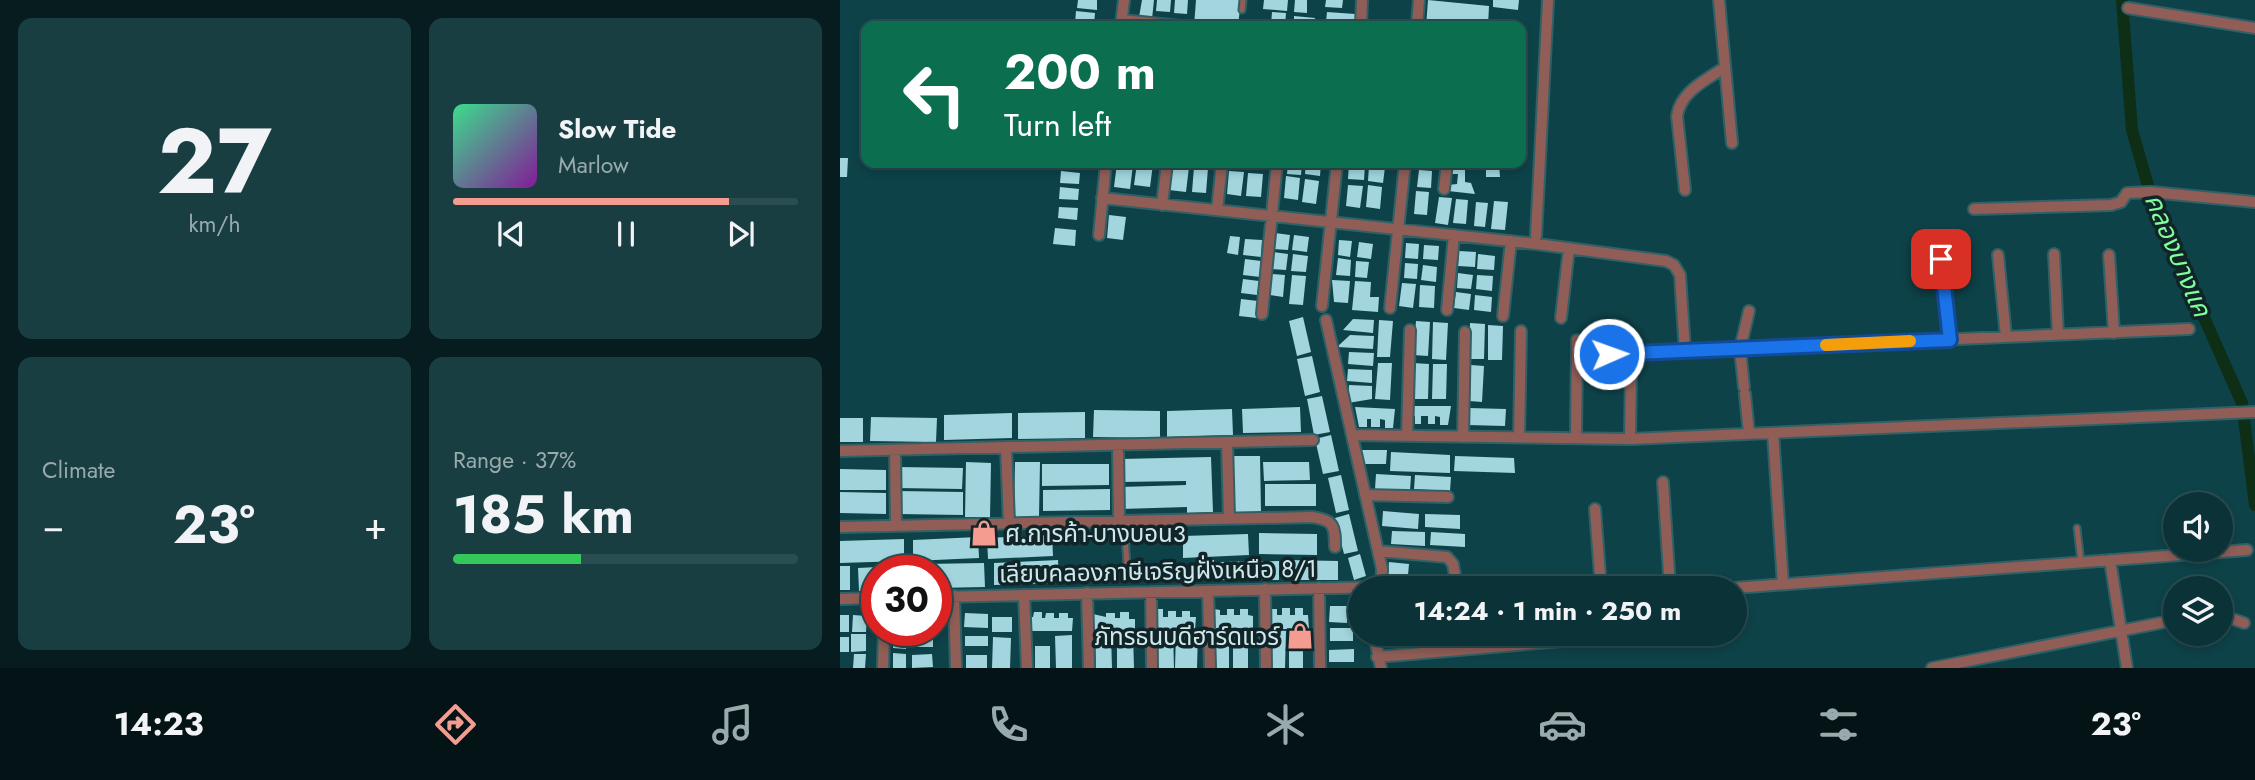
<!DOCTYPE html>
<meta charset="utf-8">
<style>
body{margin:0;font-family:Jost,"Noto Sans Thai",sans-serif;background:#183e42;color:#f1f3f6;height:100vh;display:flex;flex-direction:column;font-size:26px;white-space:nowrap}
*{box-sizing:border-box;margin:0}
p{font-size:23px;color:#99aaad}
.icon{flex:none;width:38px;height:38px;fill:none;stroke:currentColor;stroke-width:2;stroke-linecap:round;stroke-linejoin:round}
.map{position:relative;flex:1;overflow:hidden}
.drawer{display:flex;flex-direction:column;gap:18px;padding:18px;background:#061c1e;width:840px}
.drawer>*{flex:none}
.banner{position:absolute;left:21px;top:21px;width:665px;height:147px;border-radius:14px;box-shadow:0 4px 10px #0003,0 0 0 2px #2a4d52;background:#0b6e4f;color:#fff;overflow:hidden}
.fabs{position:absolute;left:1323px;top:492px;display:grid;gap:14px}
.fabs a{display:grid;place-items:center;width:70px;height:70px;border-radius:50%;background:#0a3237;box-shadow:0 4px 10px #0003,0 0 0 2px #2a4d52;font-size:35px}
.speed{position:absolute;left:21px;top:555px;display:flex;gap:14px;font-size:35px;font-weight:700;text-align:center}
.speed>*{display:grid;place-content:center;width:91px;height:91px;border-radius:50%;background:#0a3237;box-shadow:0 4px 10px #0003,0 0 0 2px #2a4d52;line-height:1}
.speed .limit{border:10px solid #d22;background:#fff;color:#111}
.pin{position:absolute;display:grid;place-items:center;width:60px;height:60px;color:#fff;margin:-30px;border-radius:14px;box-shadow:0 4px 10px #0006}
.me{position:absolute;width:77px;margin:-38px;rotate:88deg;stroke-linejoin:round;filter:drop-shadow(0 0 5px #0008)}
.turn{display:flex;align-items:center;gap:24px;height:147px;padding:0 28px;font-size:32px}
.turn .icon{width:91px;height:91px;stroke-width:2.5}
.turn b{display:block;font-size:49px;line-height:60px}
.big{font-size:52px;font-weight:700;line-height:1.1}
.drawer .widget{flex:1;display:flex;flex-direction:column;justify-content:center;gap:10px;min-width:0;padding:0 24px;border-radius:14px;background:#183e42}
.drawer .dial{align-items:center;gap:0}
.dial b{font-size:91px;line-height:1}
.song{display:flex;align-items:center;gap:21px}
.cover{width:84px;height:84px;border-radius:10px;background:linear-gradient(135deg,hsl(150 70% 55%),hsl(290 70% 35%))}
.played{height:7px;border-radius:4px;background:linear-gradient(90deg,#f59c90 80%,#2a4d52 80%)}
.keys{display:flex;justify-content:space-around;direction:ltr}
.heat{display:flex;justify-content:space-between;align-items:center;font-size:38px;direction:ltr}
.charge{height:10px;border-radius:5px;background:linear-gradient(90deg,#34c759 37%,#2a4d52 0)}
.drawer .tiles{flex:1;display:grid;gap:18px;grid-template-columns:repeat(2,1fr)}
.trip{position:absolute;left:508px;top:576px;width:399px;height:70px;border-radius:35px;background:#0a3237;box-shadow:0 4px 10px #0003,0 0 0 2px #2a4d52;font-weight:700;line-height:70px;text-align:center}
.menu{display:flex;height:112px;justify-content:space-around;align-items:center;background:#041416;color:#99aaad}
.menu .icon{width:49px;height:49px}
.menu .active{color:#f59c90}
.menu b{font-size:32px;color:#f1f3f6}
main{display:flex;flex:1;min-height:0}
.map>svg:first-child{display:block}
</style>
<main>
<section class="drawer">
<div class="tiles">
<div class="widget dial"><b>27</b><p>km/h</p></div>
<div class="widget">
<div class="song"><i class="cover"></i><div><b>Slow Tide</b><p>Marlow</p></div></div>
<div class="played"></div>
<div class="keys"><svg class="icon" aria-label="previous" viewBox="0 0 24 24"><path d="M18 5L8 12l10 7zM5 5v14"/></svg><svg class="icon" aria-label="pause" viewBox="0 0 24 24"><path d="M8 5v14M16 5v14"/></svg><svg class="icon" aria-label="next" viewBox="0 0 24 24"><path d="M6 5l10 7-10 7zM19 5v14"/></svg></div>
</div>
<div class="widget"><p>Climate</p>
<div class="heat"><a>−</a><b class="big">23°</b><a>+</a></div>
</div>
<div class="widget"><p>Range · 37%</p><b class="big">185 km</b><div class="charge"></div></div>
</div>
</section>
<div class="map">
<svg width="1415" height="668" viewBox="0 0 1415 668">
<rect width="100%" height="100%" fill="#0e4249"/>
<g fill="none" stroke-linecap="round" stroke-linejoin="round">
<!-- canal -->
<path stroke="#0e2f15" stroke-width="12" d="M1282,0L1292,130L1313,203L1402,403L1415,505"/>
</g>
<!-- building -->
<path fill="#a2d5dd" d="M238,0H257V10L237,8Z
M302,0H314L312,19L299,17Z
M317,0H331L330,12L316,11Z
M335,0H348L347,14L334,13Z
M356,0H401L398,26H354Z
M424,0H448L447,11L423,9Z
M455,0H467V13L454,12Z
M486,0H503L502,8L485,7Z
M588,0L649,6L648,26H586Z
M653,0H679L678,10L653,7Z
M236,11L255,13L254,24L235,23Z
M432,12L446,13L445,26L431,25Z
M487,12L515,14V24L486,22Z
M454,16L475,18L474,26H454Z
M0,158H8L7,177H0Z
M277,163L293,165L290,189L274,187Z
M297,163L313,164L310,187L294,185Z
M448,163H462L461,175L447,174Z
M466,163H481L480,176L465,174Z
M509,163L525,165L524,180L508,179Z
M618,163H625V182L631,183L635,194L608,191V185L617,184L618,174H609V168L618,167Z
M646,163H659L660,177H646Z
M332,165L349,167L346,192L329,190Z
M529,166L545,167L543,183L528,181Z
M354,167L368,168L366,193L352,192Z
M579,170L592,171L591,188L577,187Z
M221,171L240,173L239,184L220,183Z
M389,171L404,172L401,196L387,194Z
M408,173L423,174L421,197L406,196Z
M446,176L460,178L458,200L444,198Z
M465,179L479,181L476,204L462,202Z
M508,185L523,186L520,208L506,206Z
M528,185L542,187L540,209L526,207Z
M220,187L239,189L238,200L219,199Z
M576,191L589,192L587,215L574,214Z
M599,197L612,198L608,225L595,223Z
M616,199L628,200L626,224L613,223Z
M654,201L668,202L665,230L651,229Z
M636,202L648,203L645,227L634,226Z
M219,207L238,208L237,220L218,218Z
M269,215L286,217L283,240L267,238Z
M215,228L236,230L235,246L213,244Z
M435,233L450,235L448,250L433,249Z
M454,235L469,237L467,252L452,250Z
M390,236L400,237L398,255L387,253Z
M405,239L422,240L421,257L403,255Z
M499,240L512,241L510,257L498,255Z
M519,242L533,244L531,259L517,257Z
M566,243L579,244L578,259L565,258Z
M584,245L599,246L598,260L583,259Z
M619,251L636,252L635,267L618,266Z
M433,252L448,254L446,270L431,269Z
M453,254L468,256L466,272L451,271Z
M638,254L655,256L654,270L637,269Z
M498,258L511,260L510,276L496,275Z
M405,259L421,261L420,277L403,275Z
M516,261L529,262L527,278L515,277Z
M565,263L578,264L577,279L564,278Z
M583,265L597,267L596,282L581,280Z
M618,273L633,275L631,289L617,288Z
M432,274L445,275L443,297L430,295Z
M452,275L466,276L463,305L449,304Z
M637,275L653,276L652,291L636,289Z
M403,279L419,281L417,295L401,293Z
M492,280L510,281L508,303L494,302Z
M515,281L531,282L530,297H539L538,312L512,310Z
M562,283L576,284L573,308L559,306Z
M580,285L595,286L594,308L579,307Z
M616,292L631,294L629,310L614,308Z
M635,295L652,297L651,312L634,310Z
M401,299L418,301L417,318L399,316Z
M463,317L471,352L457,356L449,321Z
M513,319L534,320L533,333L503,330Z
M539,320L553,321L550,357H537Z
M576,321L590,322L588,356L573,355Z
M593,322L608,323L606,360L592,359Z
M630,323L645,324L644,359H629Z
M648,325L663,326L662,360H648Z
M510,335L534,336L533,349L497,347Z
M509,352L534,353L533,366L508,364Z
M472,356L480,392L465,396L457,359Z
M538,363H552L550,400L535,399Z
M573,363L589,364L588,399H572Z
M593,364H607L606,399H592Z
M631,365L644,366L642,402L629,401Z
M508,369L532,370V383L507,381Z
M509,385L532,386V399L508,403Z
M482,396L490,432L474,435L467,399Z
M570,406H611L608,425H600V417L595,416V424H588V416H581V424H575V416H570Z
M460,407L461,432L403,433L402,409Z
M515,407L555,409L553,428H545V420L540,419V427H531V419H527V427H519Z
M628,408L666,409L665,426L627,425Z
M392,409L393,435L327,437V411Z
M254,410L320,411V438L253,437Z
M245,412V438L178,439V413Z
M172,413V438L104,440V415Z
M31,417L97,418L96,442L30,441Z
M0,418H23V442H0Z
M491,435L499,471L483,474L475,439Z
M522,450H547L546,464H522Z
M551,452L610,455V473L550,471Z
M393,456H420L421,512L393,513Z
M615,456L674,458L675,473L614,471Z
M371,457L373,512L347,513V507L281,509L280,487L346,485V481L280,482V459Z
M126,462L151,463L150,517H125Z
M175,462H200L199,517H174Z
M423,462H469L470,480L424,481Z
M202,464H269V485L202,486Z
M57,467L123,468L122,489L56,488Z
M0,469L46,470V490H0Z
M536,474L571,476L570,491L535,489Z
M501,475L509,510L496,513L488,478Z
M575,475L611,477L610,491L574,489Z
M425,484H476V506H425Z
M270,489V510L203,511V490Z
M58,491L123,492V515L58,514Z
M0,492L46,493V514L0,513Z
M543,511L579,514L578,529L542,526Z
M509,514L518,551L504,554L495,518Z
M585,514L620,515V529L585,527Z
M552,531L585,532V546L551,544Z
M591,532L625,534V547L590,545Z
M419,533L477,534V555L419,554Z
M408,534L409,555L343,558V536Z
M212,535L213,556L148,559L147,538Z
M138,537L139,558L73,561V540Z
M64,539V561L0,563V541Z
M520,554L526,576L514,580L508,558Z
M218,560L219,583L154,585V563Z
M374,560V567H365L366,580H357V561Z
M447,560L498,561V580H447Z
M439,561V580H380V562Z
M549,562L569,564L568,575L548,574Z
M144,563L145,587L96,588V570H85V564Z
M76,565V570H37V590L19,591L18,568Z
M0,566H10V590H0Z
M591,574L593,588H576L574,577Z
M568,576L569,588H555L554,578Z
M490,606H507V623L489,622Z
M442,608H450V615H455V608H463V615H468L469,629H426L429,609H437V615H442Z
M316,609H323V617H328V611H336V617H342V611H350V617H356L355,630L315,629Z
M374,609L380,610V615H387V609H394V615H400V609H408V615L413,616V628H372Z
M194,612H202V618H205L206,613H214V618H219V613H228V618H233L232,631H188L189,617H193Z
M280,612H289V619H295V630H250V616L253,614L266,617V613H275V618H280Z
M125,613L148,614V628L124,627Z
M0,615H9V632H0Z
M13,615L27,616L26,632H12Z
M152,617H172V632H152Z
M490,628H513V641H490Z
M429,630L446,631L445,668H429Z
M333,632L334,668H314V633Z
M393,632H408V668H393Z
M449,632H463V668H449Z
M336,633H358L357,668H335Z
M373,633H389V668H374Z
M11,634H26V651L11,652Z
M54,634L67,635L66,649L53,648Z
M277,634H293L294,668H277Z
M232,635V668H216L215,636Z
M255,635H271L272,668H256Z
M93,636V647H72V637Z
M125,636H148V646H125Z
M0,637H9V652H0Z
M153,637L171,638L170,668H152Z
M195,646H210V668H195Z
M514,649V662H489V650Z
M53,653L66,654V668H53Z
M14,654H26L25,668H13Z
M92,654L93,667L72,668V655Z
M126,655H147V668H126Z"/>
<g fill="none" stroke-linecap="round" stroke-linejoin="round">
<!-- lane casing -->
<g stroke="#316066" stroke-width="9">
<path id="lane" d="M402,10L403,0
M284,520L287,566
M1237,528L1241,562"/>
</g>
<!-- street casing -->
<g stroke="#316066" stroke-width="14">
<path id="street" d="M879,0L892,143
M1288,8L1415,28
M282,20L340,26
M281,25L284,0
M521,26L522,0
M577,26L579,0
M604,189L607,163
M845,190L837,116C841,91 865,81 885,67
M262,198L697,244L826,261L834,265L840,275L845,351
M322,205L327,163
M1134,209L1271,205L1281,202L1287,193L1311,192L1415,202
M377,210L382,163
M259,235L266,163
M696,236L708,0
M1214,254L1218,335
M1158,255L1166,337
M1269,255L1274,333
M1102,259L1110,340
M482,306L497,163
M550,308L565,163
M607,310L614,235
M422,314L437,163
M663,316L671,241
M721,318L729,248
M486,320L542,569L541,588
M769,354L1349,329
M904,387L900,349L909,311
M905,394L909,434
M933,433L943,584
M512,435L790,439L1415,412
M567,436L570,330
M623,437L625,332
M679,437L681,331
M736,438L737,340
M790,439L791,366
M387,442L389,518
M278,445L279,520
M166,447L169,523
M55,450L56,525
M0,451L473,440
M823,482L830,588
M525,495L608,497
M755,509L761,588
M0,527L472,517C494,520 495,526 495,547
M538,551L607,557L613,564L617,588
M1270,560L1287,668
M479,588L480,668
M894,588L1407,550
M425,589L426,668
M368,591L370,668
M311,592L312,668
M247,593L249,668
M184,595L187,668
M114,596L116,668
M96,597L542,587
M0,599L37,598
M1381,615L1404,623
M534,634L541,668
M537,657L803,634
M43,668L44,630
M1092,668L1335,620"/>
</g>
<!-- lane -->
<use href="#lane" stroke="#905e57" stroke-width="5"/>
<!-- street -->
<use href="#street" stroke="#905e57" stroke-width="10"/>
</g>
<g fill="none" stroke-linecap="round" stroke-linejoin="round">
<!-- route casing -->
<g stroke="#114b97" stroke-width="18">
<path id="route" d="M769,354L1110,340L1101,259"/>
</g>
<!-- route -->
<use href="#route" stroke="#1a73e8" stroke-width="12"/>
<!-- slow -->
<path stroke="#f59e0b" stroke-width="12" d="M986,345L1070,341"/>
</g>
<!-- icons -->
<defs>
<g id="shop-bare" transform="scale(2.1)"><path d="M-5-2.5h2.3a2.7 3.5 0 0 1 5.4 0H5L5.5 6h-11ZM-1.5-2.5h3a1.5 2.3 0 0 0-3 0Z" fill="#f59c90" stroke="#112529" stroke-width="2.5" paint-order="stroke"/></g>
</defs>
<g fill-rule="evenodd">
<use href="#shop-bare" x="144" y="533"/>
<use href="#shop-bare" x="460" y="636"/>
</g>
<g text-anchor="middle" dominant-baseline="central" stroke-width="7" stroke-linejoin="round" paint-order="stroke">
<!-- poi labels -->
<g font-size="24" fill="#cfe8ec" stroke="#112529" text-anchor="start">
<text x="165" y="533">ศ.การค้า-บางบอน3</text>
<text x="439" y="636" text-anchor="end">ภัทรธนบดีฮาร์ดแวร์</text>
</g>
<!-- street labels -->
<g font-size="24" fill="#cfe8ec" stroke="#112529">
<text transform="translate(318 571) rotate(-1)">เลียบคลองภาษีเจริญฝั่งเหนือ 8/1</text>
</g>
<!-- water labels -->
<g font-size="26" font-style="italic" fill="#7ffe99" stroke="#112529">
<text transform="translate(1338 255) rotate(67)">คลองบางแค</text>
</g>
</g>
</svg>
<div class="fabs">
<a><svg class="icon" aria-label="sound" viewBox="0 0 24 24"><path d="M4 9h4l5-4v14l-5-4H4zM17 9q2 3 0 6"/></svg></a>
<a><svg class="icon" aria-label="layers" viewBox="0 0 24 24"><path d="M12 4l9 5-9 5-9-5zM3 14l9 5 9-5"/></svg></a>
</div>
<div class="speed"><div class="limit">30</div></div>
<div class="pin" style="left:1101px;top:259px;background:#d93025"><svg class="icon" aria-label="arrive" viewBox="0 0 24 24"><path d="M6 21V4h12l-3 4 3 4H6"/></svg></div>
<svg class="me" style="left:769px;top:354px" viewBox="-20 -20 40 40"><circle r="17" fill="#1a73e8" stroke="#fff" stroke-width="3"/><path d="M0-11L8 9 0 5-8 9z" fill="#fff"/></svg>
<div class="trip">14:24 · 1 min · 250 m</div>
<div class="banner">
<div class="turn"><svg class="icon" aria-label="left" viewBox="0 0 24 24"><path d="M17 20v-9H6M10 6l-5 5 5 5"/></svg><div><b>200 m</b>Turn left</div></div>
</div>
</div>
</main>
<nav class="menu">
<b>14:23</b>
<svg class="icon active" aria-label="directions" viewBox="0 0 24 24"><path d="M12 3l9 9-9 9-9-9zM9 14v-3h6M13 9l2 2-2 2"/></svg>
<svg class="icon" aria-label="music" viewBox="0 0 24 24"><path d="M9 18V5l10-2v13"/><circle cx="6" cy="18" r="3"/><circle cx="16" cy="16" r="3"/></svg>
<svg class="icon" aria-label="phone" viewBox="0 0 24 24"><path d="M5 4h4l2 5-3 2q2 4 5 5l2-3 5 2v4C11 20 4 13 5 4z"/></svg>
<svg class="icon" aria-label="climate" viewBox="0 0 24 24"><path d="M12 3v18M4 7l16 10M4 17L20 7"/></svg>
<svg class="icon" aria-label="car" viewBox="0 0 24 24"><path d="M5 17H2v-5l4-1 3-4h7l3 4 3 1v5h-3M9 17h6M6 11h13"/><circle cx="7" cy="17" r="2"/><circle cx="17" cy="17" r="2"/></svg>
<svg class="icon" aria-label="filters" viewBox="0 0 24 24"><path d="M4 7h16M4 17h16"/><circle cx="9" cy="7" r="2"/><circle cx="15" cy="17" r="2"/></svg>
<b>23°</b>
</nav>
